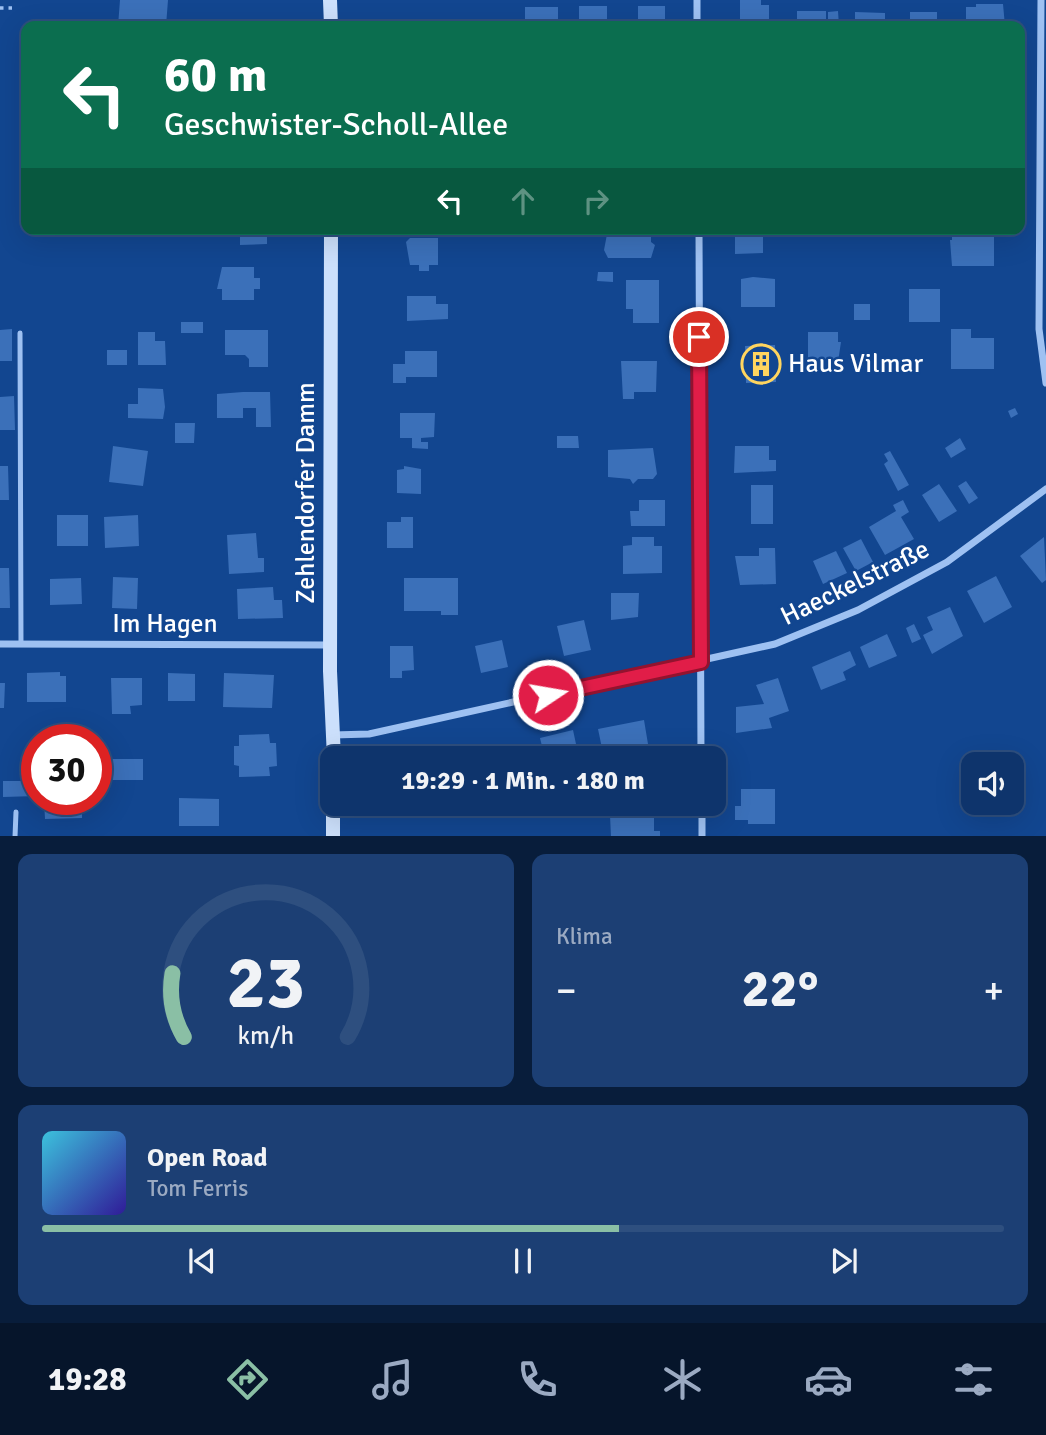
<!DOCTYPE html>
<html lang="de">
<meta charset="utf-8">
<style>
body{margin:0;font-family:Signika,sans-serif;background:#1c3f74;color:#f1f3f6;height:100vh;display:flex;flex-direction:column;font-size:26px;white-space:nowrap}
*{box-sizing:border-box;margin:0}
p{font-size:23px;color:#9baac2}
.icon{flex:none;width:38px;height:38px;fill:none;stroke:currentColor;stroke-width:2;stroke-linecap:round;stroke-linejoin:round}
.map{position:relative;height:836px;overflow:hidden}
.sheet{display:flex;flex-direction:column;gap:18px;padding:18px;background:#081d3b;flex:1}
.sheet>*{flex:none}
.hud{position:absolute;left:21px;top:21px;width:1004px;height:214px;border-radius:14px;box-shadow:0 7px 28px #0002,0 0 0 2px #2e4f7f;background:#0b6e4f;color:#fff;overflow:hidden}
.controls{position:absolute;left:961px;top:752px;display:grid;gap:14px}
.controls a{display:grid;place-items:center;width:63px;height:63px;border-radius:14px;background:#0e346c;box-shadow:0 7px 28px #0002,0 0 0 2px #2e4f7f;font-size:35px}
.speed{position:absolute;left:21px;top:724px;display:flex;gap:14px;font-size:35px;font-weight:700;text-align:center}
.speed>*{display:grid;place-content:center;width:91px;height:91px;border-radius:50%;background:#0e346c;box-shadow:0 7px 28px #0002,0 0 0 2px #2e4f7f;line-height:1}
.speed .limit{border:10px solid #d22;background:#fff;color:#111}
.pin{position:absolute;display:grid;place-items:center;width:60px;height:60px;color:#fff;margin:-30px;border:4px solid #fff;border-radius:50%;box-shadow:0 2px 7px #0007}
.me{position:absolute;width:77px;margin:-38px;rotate:78deg;stroke-linejoin:round;filter:drop-shadow(0 0 5px #0008)}
.turn{display:flex;align-items:center;gap:24px;height:147px;padding:0 28px;font-size:32px}
.turn .icon{width:91px;height:91px;stroke-width:2.5}
.turn b{display:block;font-size:49px;line-height:60px}
.lanes{display:flex;align-items:center;height:66px;padding:0 28px;background:#0003;justify-content:center;gap:35px;direction:ltr}
.lanes .off{opacity:.35}
.big{font-size:52px;font-weight:800;line-height:1.1}
.sheet .card{flex:1;display:flex;flex-direction:column;justify-content:center;gap:10px;min-width:0;padding:0 24px;border-radius:14px;background:#1c3f74}
.sheet .dial{align-items:center;gap:0}
.dial svg{height:182px;overflow:visible;fill:none;stroke:#2e4f7f;stroke-width:7;stroke-linecap:round;text-anchor:middle}
.dial text{fill:#f1f3f6;stroke:none}
.song{display:flex;align-items:center;gap:21px}
.cover{width:84px;height:84px;border-radius:10px;background:linear-gradient(135deg,hsl(190 70% 55%),hsl(250 70% 35%))}
.played{height:7px;border-radius:4px;background:linear-gradient(90deg,#8abfa5 60%,#2e4f7f 60%)}
.keys{display:flex;justify-content:space-around;direction:ltr}
.heat{display:flex;justify-content:space-between;align-items:center;font-size:38px;direction:ltr}
.sheet .tiles{flex:1;display:grid;gap:18px;grid-template-columns:1fr 1fr}
.card:last-child{grid-column:span 2}
.trip{position:absolute;left:320px;top:746px;width:406px;height:70px;border-radius:14px;background:#0e346c;box-shadow:0 7px 28px #0002,0 0 0 2px #2e4f7f;font-weight:800;line-height:70px;text-align:center}
.tabs{display:flex;height:112px;justify-content:space-around;align-items:center;background:#06152b;color:#9baac2}
.tabs .icon{width:49px;height:49px}
.tabs .current{color:#8abfa5}
.tabs b{font-size:32px;color:#f1f3f6}
.map>svg:first-child{display:block}
</style>
<div class="map">
<svg width="1046" height="837" viewBox="0 0 1046 837">
<rect width="100%" height="100%" fill="#124690"/>
<!-- building -->
<path fill="#3b70b9" d="M120,0H168L166,26H118Z
M740,0H761V5H769V20H789V26H740Z
M976,4H1003L1005,26H966V7H976Z
M579,6H607V26H579Z
M638,6H665V26H638Z
M525,7H558V26H525Z
M797,11H826V26H797Z
M838,11L839,26H828V12Z
M855,12L885,13V26H855Z
M910,12H937V26H910Z
M408,19H433V26H408Z
M235,229H267V244L240,245V233H235Z
M608,229H651V242L655,245L651,258H608L604,250Z
M735,229H763V253L735,254Z
M952,229H994V266H952L950,240H952Z
M410,238H438V265H429V271H419V265H410L406,242Z
M222,267H254V278H260V289H254V300H222V289H217Z
M598,272H613V282L597,281Z
M753,277L775,279V307H741V279Z
M626,280H659V323H633V309H626Z
M909,289H940V322H909Z
M407,296H436V304H448V319L407,321Z
M854,304H870V320H854Z
M181,322H203V333H181Z
M12,329V361H0V330Z
M951,329H971V338H994V369H951Z
M225,330H268V367H249V359L245,355H225Z
M138,332H155V341H165L166,365H138Z
M808,332H838V342H841L838,362H808Z
M775,345L776,382L746,383L745,346Z
M107,350H127V365H107Z
M405,351H437V377H406V383H393V364H405Z
M621,361H657L656,392H634V399H623Z
M138,388L163,389L165,407L163,419L128,418V404H138Z
M243,392H270L271,427H256V408H243V418H217V394Z
M14,396L15,430H0V397Z
M1015,408L1018,414L1011,418L1008,411Z
M400,413H435L434,437L421,438V442H428V449L412,448V438H400Z
M175,423H195L194,443H175Z
M557,436H578L579,448H557Z
M960,438L966,449L951,458L945,448Z
M113,446L148,451L143,486L109,482Z
M735,446H769V460H776V471L734,473Z
M653,448L657,474L653,479H638L633,484L630,479L608,477V450Z
M890,451L909,485L898,491L884,464L888,461L884,454Z
M0,466H8L9,500H0Z
M404,466L421,469V494L397,493V470L404,469Z
M966,481L978,498L969,504L958,486Z
M939,484L957,511L939,522L922,495Z
M751,485H773V524H751Z
M639,500H665V526H631L630,511H639Z
M903,500L909,512L901,517L914,539L885,555L869,527L896,511L893,505Z
M57,515H88V546H57Z
M138,515L139,546L105,548L104,517Z
M401,517H413V548H387V522H401Z
M256,533L258,558H264V572L229,574L227,535Z
M632,537H654V546H662V573L623,574V546L632,545Z
M1044,537L1046,580L1042,583L1020,556Z
M861,539L873,562L856,571L843,548Z
M759,548H775L776,584L740,585L735,556H759Z
M836,551L847,573L823,584L813,561Z
M0,568H9L10,608H0Z
M996,576L1012,607L984,623L967,591Z
M113,577L138,578L137,609L112,608Z
M81,578L82,604L50,605V579Z
M404,578H458V615H441V611H404Z
M273,587L274,600H282L283,618L238,619L237,589Z
M611,593H639L638,617L611,620Z
M950,607L963,636L932,654L923,635L933,630L927,617Z
M584,620L591,650L564,656L557,626Z
M914,624L921,639L912,643L906,628Z
M887,634L897,656L869,668L860,647Z
M502,640L508,667L481,673L475,646Z
M390,646H413L414,670L402,671V678H390Z
M850,651L856,665L843,672L846,680L821,690L812,667Z
M60,672V676H66V702H27V673Z
M168,673L195,674V701H168Z
M224,673L274,675L272,708L223,707Z
M111,678H142V705L130,706L131,714H112Z
M778,678L789,711L769,718L772,728L736,733V707L764,704L756,685Z
M0,683H5L4,708H0Z
M644,720L648,744L603,753L598,729Z
M573,730L579,758H545L540,738Z
M269,734L270,743H276L277,766L269,767L270,776L239,777V766L234,765V746H239V735Z
M519,744L523,758H488L486,752Z
M96,759H143V780H96Z
M3,781H37V796L3,797Z
M741,789H775V824H748V820H735V806H741Z
M179,798L219,799V826H179Z
M44,800H82V818L45,819Z
M412,803H450V810H412Z
M610,815H654V831H660V837H611Z"/>
<g fill="none" stroke-linecap="round" stroke-linejoin="round">
<!-- path -->
<path stroke="#9ec1f2" stroke-width="3.5" stroke-dasharray="3.5 5" stroke-linecap="butt" d="M0,8H12"/>
<!-- lane -->
<path stroke="#9ec1f2" stroke-width="5" d="M20,333L21,644
M15,837L16,812"/>
<!-- street -->
<path stroke="#9ec1f2" stroke-width="7" d="M697,0V26
M1041,0L1039,329L1046,383
M699,229L701,758
M0,644L330,645
M333,735L369,734L775,644L858,610L947,562L1046,489
M702,803V837"/>
<!-- secondary -->
<path stroke="#cce0fc" stroke-width="14" d="M330,0L331,26
M331,229L330,671L334,758
M333,837V803"/>
</g>
<g fill="none" stroke-linecap="round" stroke-linejoin="round">
<!-- route casing -->
<g stroke="#92132f" stroke-width="18">
<path id="route" d="M548,695L701,662L699,337"/>
</g>
<!-- route -->
<use href="#route" stroke="#e11d48" stroke-width="12"/>
</g>
<!-- icons -->
<defs>
<g id="building-ring" transform="scale(2.0125)"><circle r="9.5" fill="#124690" stroke="#ffd55f" stroke-width="1.5"/><path d="M-4-6H4V6H1V3H-1V6H-4ZM-2.5-4.3h1.7v1.8h-1.7ZM.8-4.3h1.7v1.8H.8ZM-2.5-1h1.7V.8h-1.7ZM.8-1h1.7V.8H.8Z" fill="#ffd55f"/></g>
</defs>
<g fill-rule="evenodd">
<use href="#building-ring" x="761" y="364"/>
</g>
<g text-anchor="middle" dominant-baseline="central" stroke-width="5" stroke-linejoin="round" paint-order="stroke">
<!-- poi labels -->
<g font-size="26" fill="#fff" stroke="#124690" text-anchor="start">
<text x="788" y="364">Haus Vilmar</text>
</g>
<!-- street labels -->
<g font-size="26" fill="#fff" stroke="#124690">
<text transform="translate(306 493) rotate(-90)">Zehlendorfer Damm</text>
<text transform="translate(855 583) rotate(-26)">Haeckelstraße</text>
<text x="165" y="624">Im Hagen</text>
</g>
</g>
</svg>
<div class="controls">
<a><svg class="icon" aria-label="sound" viewBox="0 0 24 24"><path d="M4 9h4l5-4v14l-5-4H4zM17 9q2 3 0 6"/></svg></a>
</div>
<div class="speed"><div class="limit">30</div></div>
<div class="pin" style="left:699px;top:337px;background:#d93025"><svg class="icon" aria-label="arrive" viewBox="0 0 24 24"><path d="M6 21V4h12l-3 4 3 4H6"/></svg></div>
<svg class="me" style="left:548px;top:695px" viewBox="-20 -20 40 40"><circle r="17" fill="#e11d48" stroke="#fff" stroke-width="3"/><path d="M0-11L8 9 0 5-8 9z" fill="#fff"/></svg>
<div class="trip">19:29 · 1 Min. · 180 m</div>
<div class="hud">
<div class="turn"><svg class="icon" aria-label="left" viewBox="0 0 24 24"><path d="M17 20v-9H6M10 6l-5 5 5 5"/></svg><div><b>60 m</b>Geschwister-Scholl-Allee</div></div>
<div class="lanes"><svg class="icon" aria-label="left" viewBox="0 0 24 24"><path d="M17 20v-9H6M10 6l-5 5 5 5"/></svg><svg class="icon off" aria-label="ahead" viewBox="0 0 24 24"><path d="M12 20V5M6 11l6-6 6 6"/></svg><svg class="icon off" aria-label="right" viewBox="0 0 24 24"><path d="M7 20v-9h11M14 6l5 5-5 5"/></svg></div>
</div>
</div>
<section class="sheet">
<div class="tiles">
<div class="card dial"><svg viewBox="0 0 100 80">
<path d="M14 69A42 42 0 1 1 86 69"/>
<path d="M14 69A42 42 0 0 1 9 41" stroke="#8abfa5"/>
<text x="50" y="56" font-size="32" font-weight="700">23</text>
<text x="50" y="72" font-size="11">km/h</text>
</svg></div>
<div class="card"><p>Klima</p>
<div class="heat"><a>−</a><b class="big">22°</b><a>+</a></div>
</div>
<div class="card">
<div class="song"><i class="cover"></i><div><b>Open Road</b><p>Tom Ferris</p></div></div>
<div class="played"></div>
<div class="keys"><svg class="icon" aria-label="previous" viewBox="0 0 24 24"><path d="M18 5L8 12l10 7zM5 5v14"/></svg><svg class="icon" aria-label="pause" viewBox="0 0 24 24"><path d="M8 5v14M16 5v14"/></svg><svg class="icon" aria-label="next" viewBox="0 0 24 24"><path d="M6 5l10 7-10 7zM19 5v14"/></svg></div>
</div>
</div>
</section>
<nav class="tabs">
<b>19:28</b>
<svg class="icon current" aria-label="directions" viewBox="0 0 24 24"><path d="M12 3l9 9-9 9-9-9zM9 14v-3h6M13 9l2 2-2 2"/></svg>
<svg class="icon" aria-label="music" viewBox="0 0 24 24"><path d="M9 18V5l10-2v13"/><circle cx="6" cy="18" r="3"/><circle cx="16" cy="16" r="3"/></svg>
<svg class="icon" aria-label="phone" viewBox="0 0 24 24"><path d="M5 4h4l2 5-3 2q2 4 5 5l2-3 5 2v4C11 20 4 13 5 4z"/></svg>
<svg class="icon" aria-label="climate" viewBox="0 0 24 24"><path d="M12 3v18M4 7l16 10M4 17L20 7"/></svg>
<svg class="icon" aria-label="car" viewBox="0 0 24 24"><path d="M5 17H2v-5l4-1 3-4h7l3 4 3 1v5h-3M9 17h6M6 11h13"/><circle cx="7" cy="17" r="2"/><circle cx="17" cy="17" r="2"/></svg>
<svg class="icon" aria-label="filters" viewBox="0 0 24 24"><path d="M4 7h16M4 17h16"/><circle cx="9" cy="7" r="2"/><circle cx="15" cy="17" r="2"/></svg>
</nav>
